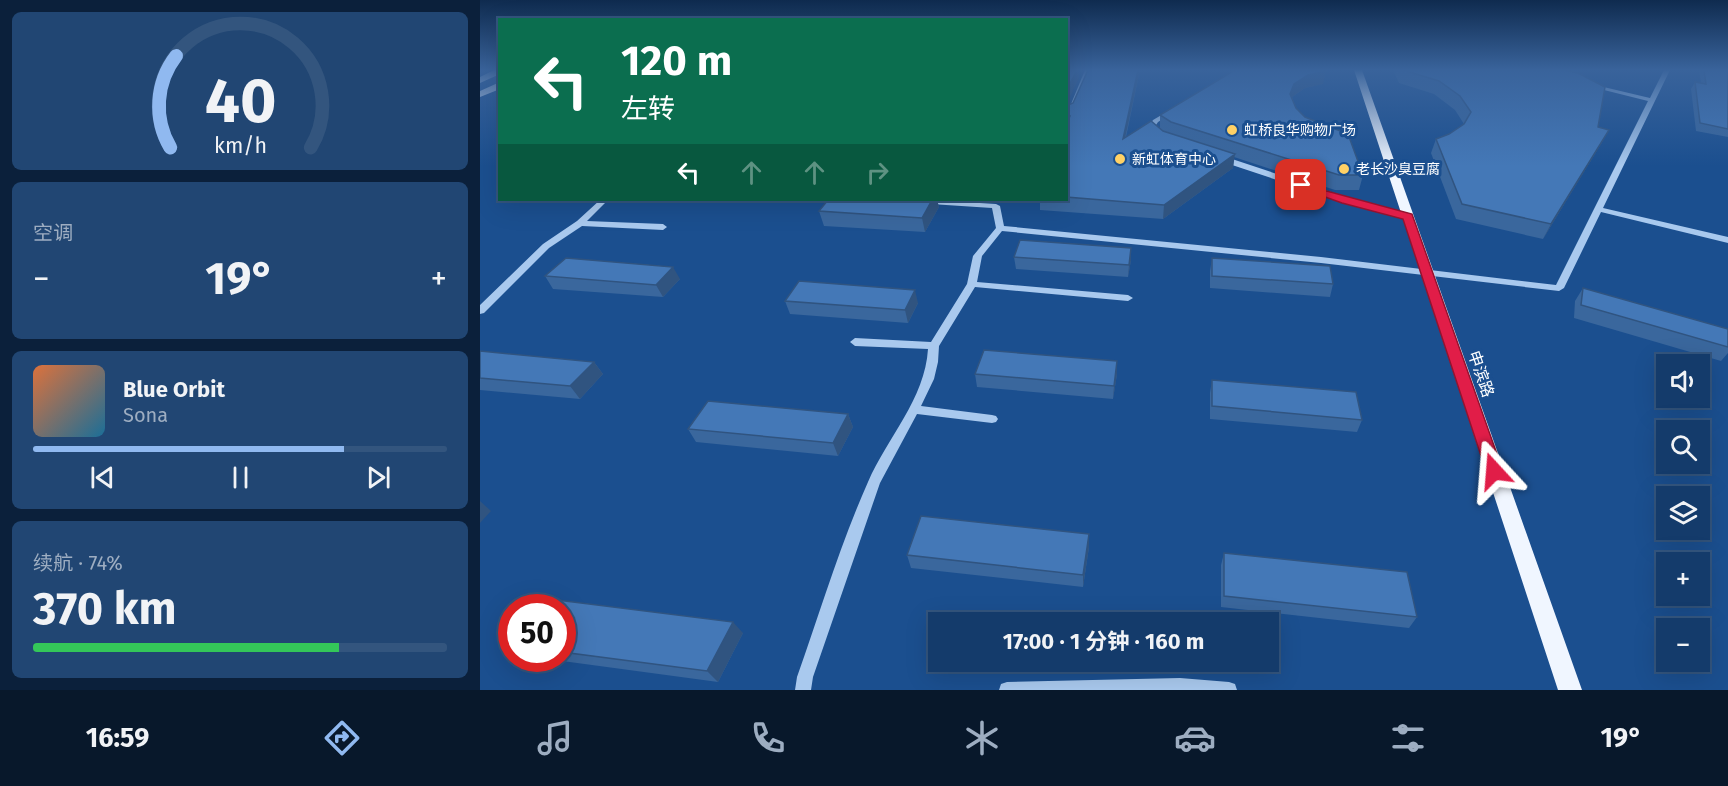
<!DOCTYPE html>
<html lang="zh">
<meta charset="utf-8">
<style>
body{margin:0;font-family:"Fira Sans","Noto Sans SC",sans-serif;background:#214673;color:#f1f3f6;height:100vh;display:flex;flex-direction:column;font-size:22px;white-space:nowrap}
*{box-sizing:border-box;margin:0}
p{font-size:20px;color:#9dadc1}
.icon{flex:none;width:33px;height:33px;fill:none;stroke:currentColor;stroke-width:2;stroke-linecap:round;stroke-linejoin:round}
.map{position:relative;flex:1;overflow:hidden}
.panel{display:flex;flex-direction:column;gap:12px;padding:12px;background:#0b203b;width:480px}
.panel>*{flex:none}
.guide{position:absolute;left:18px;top:18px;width:570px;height:183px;border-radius:0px;box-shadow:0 6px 24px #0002,0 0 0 2px #33557e;background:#0b6e4f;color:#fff;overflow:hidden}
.buttons{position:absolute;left:1176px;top:354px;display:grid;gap:12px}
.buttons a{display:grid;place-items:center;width:54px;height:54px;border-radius:0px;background:#143b6b;box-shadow:0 6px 24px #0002,0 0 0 2px #33557e;font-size:30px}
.speed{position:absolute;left:18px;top:594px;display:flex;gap:12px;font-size:30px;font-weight:700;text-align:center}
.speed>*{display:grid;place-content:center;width:78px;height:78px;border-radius:50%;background:#143b6b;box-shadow:0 6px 24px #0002,0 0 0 2px #33557e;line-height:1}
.speed .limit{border:9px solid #d22;background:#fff;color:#111}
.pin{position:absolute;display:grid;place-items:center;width:51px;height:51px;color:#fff;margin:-26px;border-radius:12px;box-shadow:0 3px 9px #0006}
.me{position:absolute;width:66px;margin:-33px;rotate:341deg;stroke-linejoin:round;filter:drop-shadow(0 0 4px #0008)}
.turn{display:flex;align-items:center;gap:21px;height:126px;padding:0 24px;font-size:27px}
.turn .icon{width:78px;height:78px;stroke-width:2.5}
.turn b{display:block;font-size:42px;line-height:51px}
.lanes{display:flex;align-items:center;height:57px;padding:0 24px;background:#0003;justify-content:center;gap:30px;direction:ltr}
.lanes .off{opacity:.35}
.big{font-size:45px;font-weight:700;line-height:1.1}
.panel .card{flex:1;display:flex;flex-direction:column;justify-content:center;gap:9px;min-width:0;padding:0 21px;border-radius:9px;background:#214673}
.panel .dial{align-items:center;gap:0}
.dial svg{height:156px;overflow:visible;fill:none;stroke:#33557e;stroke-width:7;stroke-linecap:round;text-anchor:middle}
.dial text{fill:#f1f3f6;stroke:none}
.song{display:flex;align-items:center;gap:18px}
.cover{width:72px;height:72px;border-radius:9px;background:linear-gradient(135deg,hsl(20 70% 55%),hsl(200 70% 35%))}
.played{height:6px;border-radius:3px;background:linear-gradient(90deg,#90b9f0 75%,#33557e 75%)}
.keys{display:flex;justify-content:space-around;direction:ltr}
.heat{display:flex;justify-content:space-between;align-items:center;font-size:33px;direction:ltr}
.charge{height:9px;border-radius:4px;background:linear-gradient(90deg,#34c759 74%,#33557e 0)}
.trip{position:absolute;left:448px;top:612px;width:351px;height:60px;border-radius:0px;background:#143b6b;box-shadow:0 6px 24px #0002,0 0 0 2px #33557e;font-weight:700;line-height:60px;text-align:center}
.tab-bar{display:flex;height:96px;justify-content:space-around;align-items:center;background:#08182b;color:#9dadc1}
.tab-bar .icon{width:42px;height:42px}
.tab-bar .on{color:#90b9f0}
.tab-bar b{font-size:27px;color:#f1f3f6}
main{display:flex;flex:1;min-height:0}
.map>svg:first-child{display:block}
</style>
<main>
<section class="panel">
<div class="card dial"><svg viewBox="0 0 100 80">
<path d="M14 69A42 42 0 1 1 86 69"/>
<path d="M14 69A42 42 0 0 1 17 22" stroke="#90b9f0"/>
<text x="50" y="56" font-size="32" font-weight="700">40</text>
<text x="50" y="72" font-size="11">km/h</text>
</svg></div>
<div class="card"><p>空调</p>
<div class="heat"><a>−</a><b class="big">19°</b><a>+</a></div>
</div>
<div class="card">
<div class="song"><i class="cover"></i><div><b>Blue Orbit</b><p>Sona</p></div></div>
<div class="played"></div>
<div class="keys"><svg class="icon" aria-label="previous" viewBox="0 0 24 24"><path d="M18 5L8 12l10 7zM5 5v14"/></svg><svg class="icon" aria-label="pause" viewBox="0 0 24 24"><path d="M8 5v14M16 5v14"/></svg><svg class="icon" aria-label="next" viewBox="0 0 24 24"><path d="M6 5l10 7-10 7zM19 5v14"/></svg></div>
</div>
<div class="card"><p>续航 · 74%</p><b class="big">370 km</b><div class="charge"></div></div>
</section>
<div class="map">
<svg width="1248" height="690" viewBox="0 0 1248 690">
<rect width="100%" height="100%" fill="#1b4f8f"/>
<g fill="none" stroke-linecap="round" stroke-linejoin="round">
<!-- minor -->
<path fill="#a9c9ee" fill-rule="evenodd" d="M605,70H611L597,104L592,105L591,104Z
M1184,70H1190L1123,208L1248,237V243L1121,212L1084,288L1079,291L841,263L522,231L502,256L497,282L648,295L653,298L648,301L495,287L459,346L458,362L454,379L441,406L512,415L516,416L518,419L516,422L512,423L437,414L400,483L333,677L331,690H315L317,677C340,612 360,545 388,482C407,438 445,399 448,349L375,346L370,342L375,338L451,342L487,284L493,256L516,228L512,208L420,202L416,200H451L516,204L520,206L524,226L841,257L1076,285L1168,101L1108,86L1111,84L1170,98Z
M690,110L695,111L678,122L674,128L677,131V133C673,134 669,132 667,129L673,120Z
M737,156H743L869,198L931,214L932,216L928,219L863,202L737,160Z
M120,200H128L107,221L183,224L187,227L183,230L102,226L69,248L4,313L0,314V305L63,244L97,221Z
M700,678L749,682L755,684L757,690H519L521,684L527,682Z"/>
<!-- major -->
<path fill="#f0f6ff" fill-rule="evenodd" d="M14,70H20V74L0,83V77Z
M874,70H882L1102,690H1078Z
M20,82V89L0,97V91Z"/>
</g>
<!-- wall -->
<path fill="#3a679d" d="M608,70H660L646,137L680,128V115L843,84L825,88L812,97L816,108L883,175L879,190H855L754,157L753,168L683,219L560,210V200H586V106L593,103Z
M913,70H1084L1118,127L1129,130L1121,144L1063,239L976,219L951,153L956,139L969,134L984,124L975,110L954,94L919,83Z
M1219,70H1248V137L1216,131L1211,89L1215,82L1221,83Z
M348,200H457L459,207L445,232L344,226L339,211Z
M651,248V260L648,277L536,269L534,257Z
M732,258L853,284L850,297L730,288V271Z
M65,276L200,279L183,297L73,289Z
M1103,288L1248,329V353L1241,361L1094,318L1095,301Z
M305,301L438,303L428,323L310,314Z
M0,351L114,362L123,374L100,399L0,390Z
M495,374H637L633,399L497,387Z
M732,380L882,420L877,432L730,419V393Z
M368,414L373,427L358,456L216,442L208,429Z
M609,547L603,587L431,568L427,555Z
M744,553L937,617L929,628L741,607V565Z
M82,608L263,633L238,682L60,658H82Z"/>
<!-- shaded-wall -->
<path fill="#305480" d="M597,70H599V78L586,105V91Z
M658,70H660L642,152L643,139Z
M846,71L843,84L825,88L812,97L810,94L814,84L828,75Z
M1129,130L1121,144L1063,239L1071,224Z
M755,154L753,168L683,219L684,205Z
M452,200H457L459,207L445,232L442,218Z
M651,248V260L648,277L649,265Z
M193,267L200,279L183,297L176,285Z
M435,290L438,303L428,323L425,310Z
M637,361V374L633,399L634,386Z
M114,362L123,374L100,399L90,386Z
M368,414L373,427L358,456L353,443Z
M0,501L11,511L0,523Z
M609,534V547L603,587V575Z
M253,622L263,633L238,682L227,671Z"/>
<!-- building -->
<path fill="#4478b7" stroke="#305480" stroke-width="1.5" d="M586,70H597L586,91Z
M608,70H658L643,139L671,121L683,131L755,154L684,205L586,197V126L590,116H586V106L593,103Z
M755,70H845L846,71L828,75L814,84L810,94L816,108L825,117L868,134L883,175H859L691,122L680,115Z
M923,70H1084L1098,73L1125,87L1118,127L1129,130L1071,224L982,204L956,139L969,134L984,124L991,112L980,96L959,81Z
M1224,70H1248V129L1220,123L1215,82L1226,84Z
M348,200H452L442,218L339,211Z
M540,240L651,248L649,265L534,257Z
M86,258L193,267L176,285L65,276Z
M732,258L850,266L853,284L732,276Z
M319,281L435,290L425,310L305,301Z
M1103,288L1248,329V347L1101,305Z
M504,350L637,361L634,386L495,374Z
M0,351L114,362L90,386L0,378Z
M732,380L876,392L882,420L732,406Z
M228,401L368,414L353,443L208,429Z
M441,516L609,534L603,575L427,555Z
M744,553L927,572L937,617L744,596Z
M77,600L253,622L227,671L82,652V608H71Z"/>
<!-- sky -->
<linearGradient id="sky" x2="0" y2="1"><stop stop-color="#0f2b4f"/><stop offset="0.42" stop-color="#39639b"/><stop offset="1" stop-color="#39639b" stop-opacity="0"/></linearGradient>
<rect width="1248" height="166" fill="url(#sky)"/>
<!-- route -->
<path fill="#e11d48" stroke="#92132f" stroke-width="1.5" d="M817,183L932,214L1023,471L1020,475H1009L1006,471L923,219L862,203L817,187Z"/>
<!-- markers -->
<g fill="#ffd166" stroke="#1b4f8f" stroke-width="2">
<circle cx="752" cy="130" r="6"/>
<circle cx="640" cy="159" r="6"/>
<circle cx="864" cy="169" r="6"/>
</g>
<g text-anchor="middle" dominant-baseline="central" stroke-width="6" stroke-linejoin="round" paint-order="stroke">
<!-- far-poi labels -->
<g font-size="14" fill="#fff" stroke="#1b4f8f" text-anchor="start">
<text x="764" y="130">虹桥良华购物广场</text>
<text x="652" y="159">新虹体育中心</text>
<text x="876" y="169">老长沙臭豆腐</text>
</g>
<!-- street labels -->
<g font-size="16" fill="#fff" stroke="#1b4f8f">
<text transform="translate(1001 374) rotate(71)">申滨路</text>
</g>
</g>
</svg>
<div class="buttons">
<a><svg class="icon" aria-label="sound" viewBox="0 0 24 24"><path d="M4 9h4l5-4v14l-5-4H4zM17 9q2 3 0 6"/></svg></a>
<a><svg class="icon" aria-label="search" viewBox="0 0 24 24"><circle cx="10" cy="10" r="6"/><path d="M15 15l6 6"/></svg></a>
<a><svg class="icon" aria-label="layers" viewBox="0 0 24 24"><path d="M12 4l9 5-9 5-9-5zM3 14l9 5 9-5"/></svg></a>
<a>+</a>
<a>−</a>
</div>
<div class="speed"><div class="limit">50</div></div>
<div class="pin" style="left:821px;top:185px;background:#d93025"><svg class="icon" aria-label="arrive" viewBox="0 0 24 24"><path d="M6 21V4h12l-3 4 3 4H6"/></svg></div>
<svg class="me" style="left:1014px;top:471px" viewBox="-20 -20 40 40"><path d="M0-17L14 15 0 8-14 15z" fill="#e11d48" stroke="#fff" stroke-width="4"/></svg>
<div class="trip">17:00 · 1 分钟 · 160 m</div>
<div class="guide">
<div class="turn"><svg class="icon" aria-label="left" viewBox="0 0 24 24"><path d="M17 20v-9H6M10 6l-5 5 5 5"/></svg><div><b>120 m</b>左转</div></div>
<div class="lanes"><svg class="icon" aria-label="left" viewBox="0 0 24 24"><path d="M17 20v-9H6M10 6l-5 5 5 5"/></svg><svg class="icon off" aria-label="ahead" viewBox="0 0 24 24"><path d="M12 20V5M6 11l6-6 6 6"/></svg><svg class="icon off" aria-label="ahead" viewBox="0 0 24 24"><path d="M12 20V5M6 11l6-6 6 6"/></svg><svg class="icon off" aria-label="right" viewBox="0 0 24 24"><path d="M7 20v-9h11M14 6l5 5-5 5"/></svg></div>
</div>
</div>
</main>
<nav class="tab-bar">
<b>16:59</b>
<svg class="icon on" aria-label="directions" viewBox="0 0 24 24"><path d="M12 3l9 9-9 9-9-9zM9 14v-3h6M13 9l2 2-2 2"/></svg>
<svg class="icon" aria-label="music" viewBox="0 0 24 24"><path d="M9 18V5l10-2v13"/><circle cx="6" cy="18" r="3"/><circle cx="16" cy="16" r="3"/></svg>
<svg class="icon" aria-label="phone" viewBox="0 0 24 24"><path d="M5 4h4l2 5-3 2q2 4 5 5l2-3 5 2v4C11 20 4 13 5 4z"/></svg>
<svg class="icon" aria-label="climate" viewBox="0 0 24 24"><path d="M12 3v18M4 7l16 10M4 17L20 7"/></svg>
<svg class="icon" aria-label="car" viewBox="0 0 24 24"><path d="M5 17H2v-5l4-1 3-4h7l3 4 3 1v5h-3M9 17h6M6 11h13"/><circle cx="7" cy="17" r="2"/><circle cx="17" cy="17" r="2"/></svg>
<svg class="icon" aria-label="filters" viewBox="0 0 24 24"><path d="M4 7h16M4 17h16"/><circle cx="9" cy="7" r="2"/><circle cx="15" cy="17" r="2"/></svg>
<b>19°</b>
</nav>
